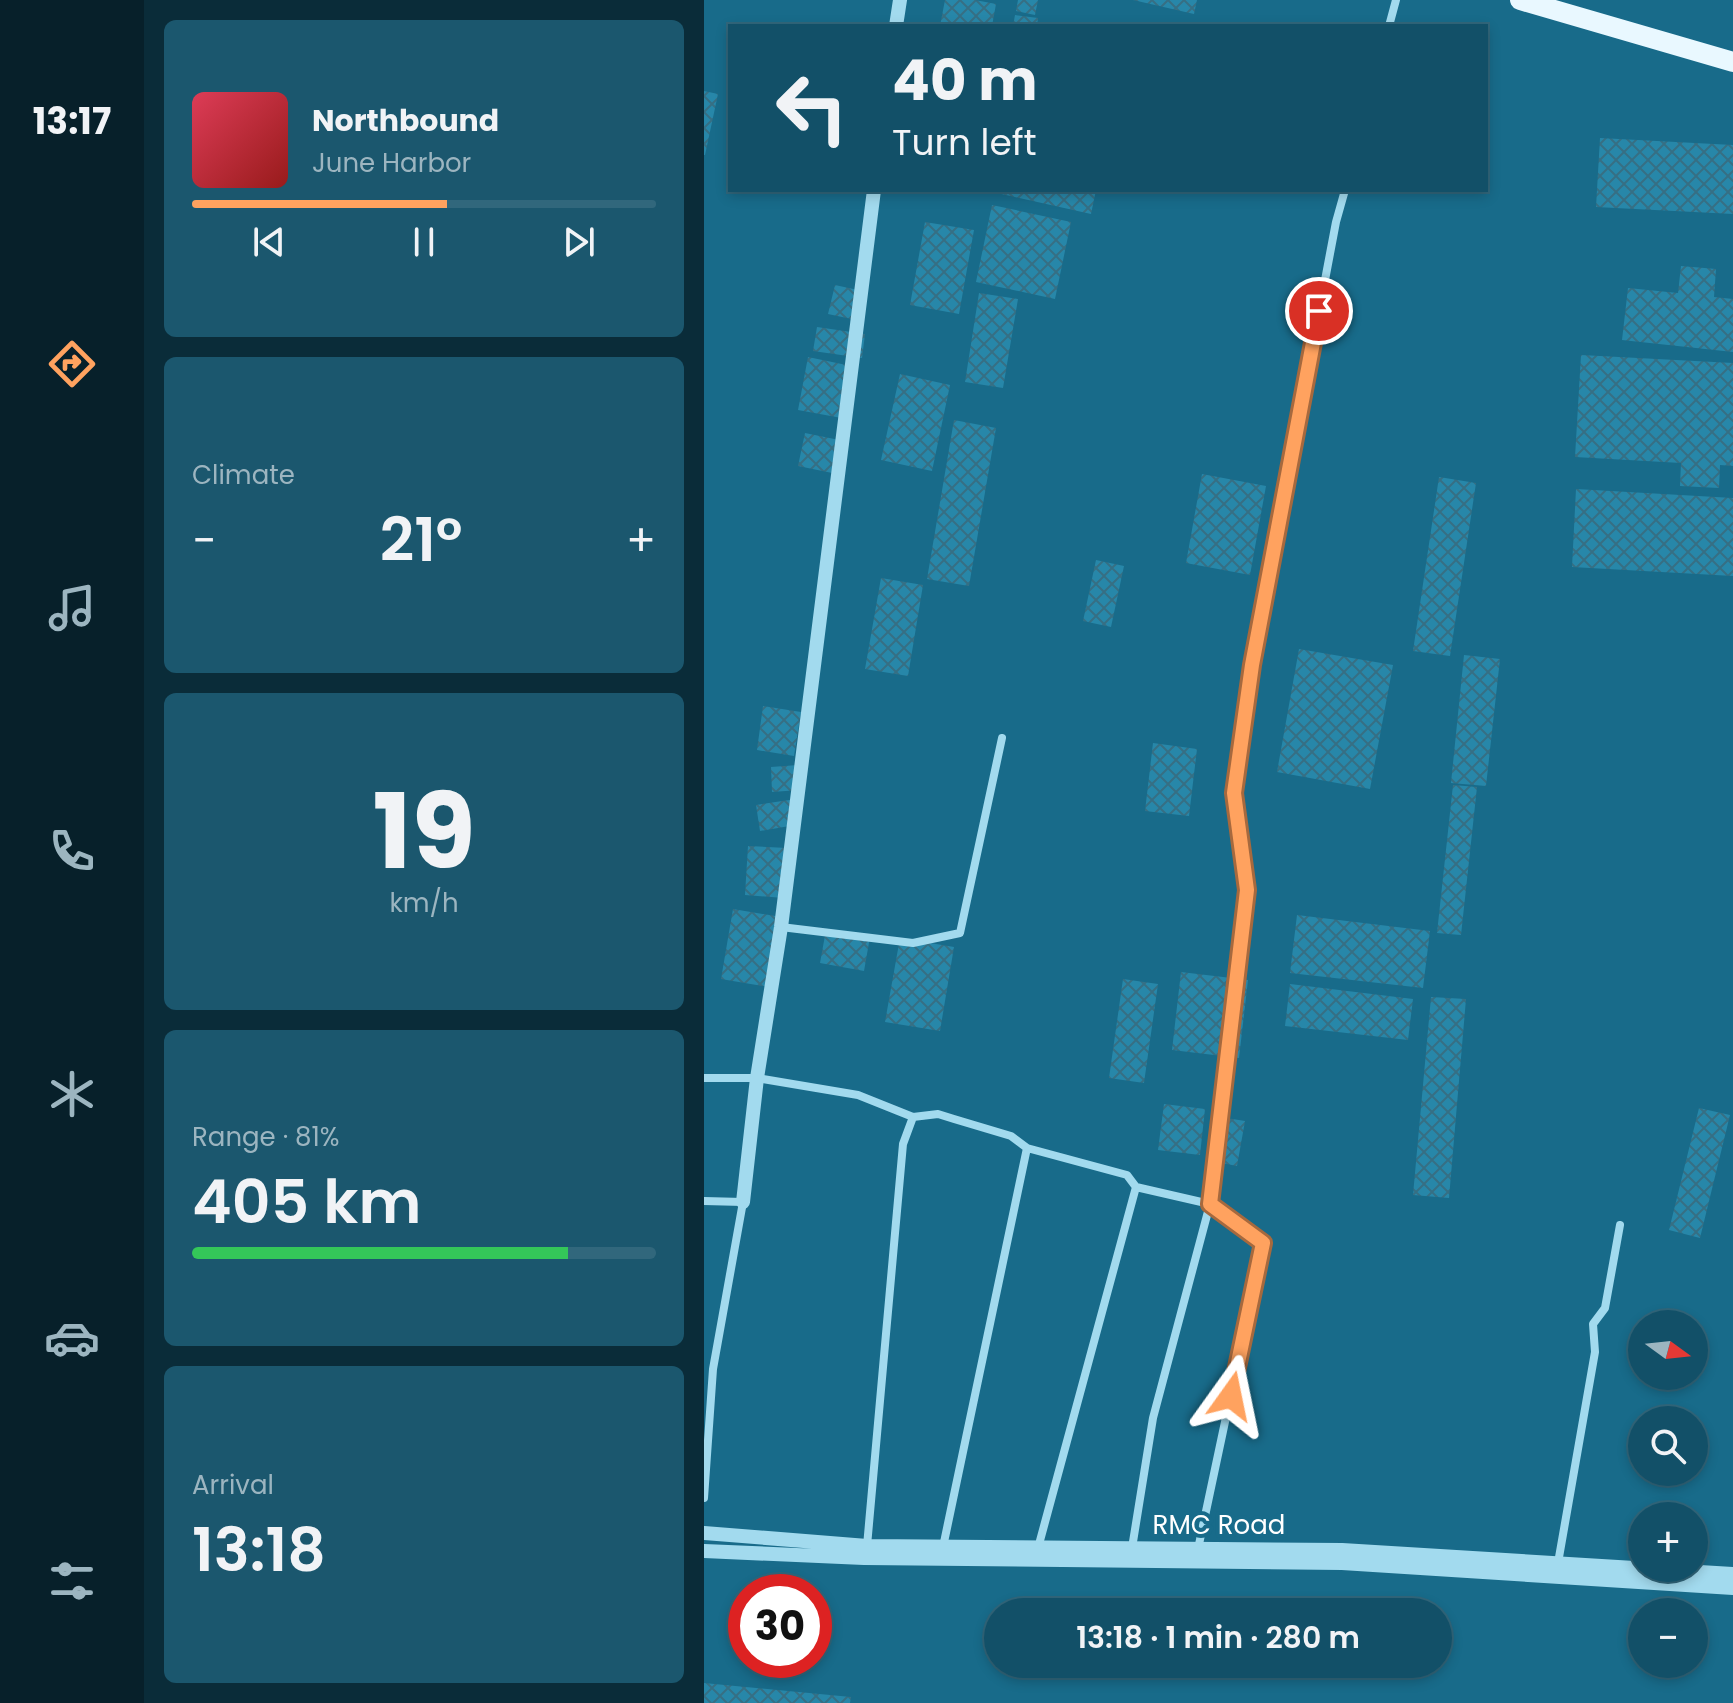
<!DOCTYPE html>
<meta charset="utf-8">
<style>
body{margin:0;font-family:Poppins,sans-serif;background:#1b576e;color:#f1f3f6;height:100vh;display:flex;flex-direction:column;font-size:30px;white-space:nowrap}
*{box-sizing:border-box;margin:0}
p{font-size:26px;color:#9cb5c0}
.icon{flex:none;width:44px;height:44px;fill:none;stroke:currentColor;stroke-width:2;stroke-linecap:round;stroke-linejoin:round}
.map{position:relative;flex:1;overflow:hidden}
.panel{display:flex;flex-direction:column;gap:20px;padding:20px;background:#0a2c39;width:560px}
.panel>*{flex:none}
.top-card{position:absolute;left:24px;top:24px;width:760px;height:168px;border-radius:0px;box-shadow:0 4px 12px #0003,0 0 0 2px #31677c;background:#125068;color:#f1f3f6;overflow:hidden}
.needle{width:52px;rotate:105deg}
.controls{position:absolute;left:924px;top:1310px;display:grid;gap:16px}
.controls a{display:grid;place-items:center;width:80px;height:80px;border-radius:50%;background:#125068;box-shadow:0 4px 12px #0003,0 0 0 2px #31677c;font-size:40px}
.speed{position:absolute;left:24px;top:1574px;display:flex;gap:16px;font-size:40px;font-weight:700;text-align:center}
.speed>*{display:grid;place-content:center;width:104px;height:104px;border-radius:50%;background:#125068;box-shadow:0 4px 12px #0003,0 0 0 2px #31677c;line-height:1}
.speed .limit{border:12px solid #d22;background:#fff;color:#111}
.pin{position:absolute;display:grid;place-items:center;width:68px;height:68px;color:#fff;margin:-34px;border:4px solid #fff;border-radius:50%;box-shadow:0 2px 8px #0007}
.me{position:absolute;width:88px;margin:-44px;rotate:12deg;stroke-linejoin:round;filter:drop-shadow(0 0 6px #0008)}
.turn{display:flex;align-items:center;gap:28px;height:168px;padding:0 32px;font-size:36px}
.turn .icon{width:104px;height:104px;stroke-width:2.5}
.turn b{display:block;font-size:56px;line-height:68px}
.big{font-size:60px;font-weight:600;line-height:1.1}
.panel .card{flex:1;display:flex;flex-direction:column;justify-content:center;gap:12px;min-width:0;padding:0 28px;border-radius:12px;background:#1b576e}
.panel .dial{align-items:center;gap:0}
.dial b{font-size:104px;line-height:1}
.song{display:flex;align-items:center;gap:24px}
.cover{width:96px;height:96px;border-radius:12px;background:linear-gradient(135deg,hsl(350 70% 55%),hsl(0 70% 35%))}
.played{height:8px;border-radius:4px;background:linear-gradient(90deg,#ffa25f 55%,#31677c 55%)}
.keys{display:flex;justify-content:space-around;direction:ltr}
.heat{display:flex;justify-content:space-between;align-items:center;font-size:44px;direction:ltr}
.charge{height:12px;border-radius:6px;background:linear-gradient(90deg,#34c759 81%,#31677c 0)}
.trip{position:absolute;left:280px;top:1598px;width:468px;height:80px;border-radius:40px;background:#125068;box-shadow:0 4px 12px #0003,0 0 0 2px #31677c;font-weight:600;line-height:80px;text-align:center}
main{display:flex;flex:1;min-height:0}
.tab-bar{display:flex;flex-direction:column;width:144px;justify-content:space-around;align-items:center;background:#07202a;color:#9cb5c0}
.tab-bar .icon{width:56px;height:56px}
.tab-bar .current{color:#ffa25f}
.tab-bar b{font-size:36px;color:#f1f3f6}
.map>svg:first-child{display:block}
</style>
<main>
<nav class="tab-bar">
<b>13:17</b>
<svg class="icon current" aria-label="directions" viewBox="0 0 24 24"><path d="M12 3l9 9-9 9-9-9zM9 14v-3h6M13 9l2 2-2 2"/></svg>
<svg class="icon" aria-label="music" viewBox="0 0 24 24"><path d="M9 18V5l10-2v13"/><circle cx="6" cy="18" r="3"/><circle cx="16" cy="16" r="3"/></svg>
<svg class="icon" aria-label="phone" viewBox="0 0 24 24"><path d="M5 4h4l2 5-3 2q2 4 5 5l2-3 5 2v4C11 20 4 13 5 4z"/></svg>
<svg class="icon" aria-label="climate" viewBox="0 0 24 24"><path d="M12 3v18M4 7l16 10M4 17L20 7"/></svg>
<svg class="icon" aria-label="car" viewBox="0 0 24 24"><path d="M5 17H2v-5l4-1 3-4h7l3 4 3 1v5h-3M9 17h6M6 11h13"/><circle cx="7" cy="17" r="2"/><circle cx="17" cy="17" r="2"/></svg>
<svg class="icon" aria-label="filters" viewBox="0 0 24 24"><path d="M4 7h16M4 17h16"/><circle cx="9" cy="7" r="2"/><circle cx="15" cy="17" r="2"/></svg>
</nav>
<section class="panel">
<div class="card">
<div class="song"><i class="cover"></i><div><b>Northbound</b><p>June Harbor</p></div></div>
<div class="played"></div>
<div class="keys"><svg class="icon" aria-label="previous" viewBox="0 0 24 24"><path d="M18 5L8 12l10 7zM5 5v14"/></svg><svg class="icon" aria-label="pause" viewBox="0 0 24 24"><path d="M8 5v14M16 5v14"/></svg><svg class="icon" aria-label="next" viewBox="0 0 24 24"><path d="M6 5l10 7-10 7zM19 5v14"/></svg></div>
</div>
<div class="card"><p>Climate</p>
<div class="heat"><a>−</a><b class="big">21°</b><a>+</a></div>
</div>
<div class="card dial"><b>19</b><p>km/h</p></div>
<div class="card"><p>Range · 81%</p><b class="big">405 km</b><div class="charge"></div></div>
<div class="card"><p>Arrival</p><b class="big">13:18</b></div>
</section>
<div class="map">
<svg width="1029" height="1703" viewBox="0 0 1029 1703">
<defs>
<pattern id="building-cross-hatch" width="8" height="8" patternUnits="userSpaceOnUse" patternTransform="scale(2)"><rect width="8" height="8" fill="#2787a9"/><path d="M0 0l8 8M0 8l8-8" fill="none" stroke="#366f84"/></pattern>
</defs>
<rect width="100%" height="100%" fill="#186b8a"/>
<!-- building -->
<path fill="url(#building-cross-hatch)" d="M241,0H271L292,4L288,26H236Z
M314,0H334L331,15L312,11Z
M429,0H493L490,14Z
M311,15L334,18L333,26H309Z
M0,91L14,94L1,155H0Z
M896,138L1029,145V214L892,207Z
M280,190H392L387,214Z
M288,205L367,222L351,299L272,282Z
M221,222L270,230L255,314L206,305Z
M977,266L1012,269L1010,297L1029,299V352L918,340L924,288L974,293Z
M131,285L163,292L157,321L124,314Z
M275,293L314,299L299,388L261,382Z
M113,327L161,334L158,358L109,351Z
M877,355L1029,363V466L1016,465L1015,488L976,486L977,463L871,457Z
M104,357L152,367L143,419L94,410Z
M196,374L246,385L228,471L177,460Z
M250,420L292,428L265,586L223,579Z
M101,433L145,442L138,475L94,466Z
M498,474L562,486L546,575L482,563Z
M735,477L772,483L746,656L709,651Z
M872,489L1029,498V576L868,567Z
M392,560L420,566L407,627L379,621Z
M177,578L219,585L204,676L161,669Z
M595,649L689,665L666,789L573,772Z
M760,655L796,659L782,786L747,783Z
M59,706L97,712L90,756L53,750Z
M449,743L493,749L485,816L441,811Z
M94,765L95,790L68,792L67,767Z
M749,785L773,787L757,935L733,933Z
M92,799L97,824L56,831L52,805Z
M44,846L83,848L80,898L41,895Z
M29,909L77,917L65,987L17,979Z
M593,915L726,931L719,988L586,973Z
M122,930L166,937L160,971L116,963Z
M196,938L250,947L236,1031L181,1022Z
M477,972L544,980L535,1058L468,1050Z
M419,979L454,984L440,1083L405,1078Z
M586,984L709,999L704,1040L581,1026Z
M727,997L762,999L745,1198L709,1195Z
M460,1104L501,1109L496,1155L454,1150Z
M995,1108L1026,1115L996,1238L965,1230Z
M510,1116L541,1121L533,1166L502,1160Z
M0,1683L147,1697L146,1703H0Z"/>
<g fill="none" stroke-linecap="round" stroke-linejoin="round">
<!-- minor -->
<path stroke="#a2daee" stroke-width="8" d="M685,26L692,0
M77,927L209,943L256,933L298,738
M0,1078H53L154,1095L209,1117L234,1114L250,1119L307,1136L323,1148L423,1175L432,1187L506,1204L559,1243L494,1549
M0,1201L39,1202L9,1369L0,1498
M163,1546L199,1144L209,1117
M239,1547L323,1148
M334,1548L432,1187
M428,1548L449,1418L506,1204L543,890L530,793L548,665L632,222L641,190
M854,1563L891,1352L889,1324L901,1308L916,1225"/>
<!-- tertiary -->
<path stroke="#a2daee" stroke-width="14" d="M192,26L196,0
M39,1202L53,1078L77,927L170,190
M0,1533L163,1546L638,1550L1029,1574
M0,1551L160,1558L638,1563L1029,1588"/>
<!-- primary -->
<path stroke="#e9f8ff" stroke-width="20" d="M816,0L1029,62"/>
</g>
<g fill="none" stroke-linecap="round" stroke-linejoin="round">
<!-- route casing -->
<g stroke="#a6693e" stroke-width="20">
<path id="route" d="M527,1396L559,1243L506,1204L543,890L530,793L548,665L615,311"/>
</g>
<!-- route -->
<use href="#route" stroke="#ffa25f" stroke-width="14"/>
</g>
<g text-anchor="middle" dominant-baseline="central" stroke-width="8" stroke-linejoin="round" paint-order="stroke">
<!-- street labels -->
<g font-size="26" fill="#fff" stroke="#186b8a">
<text x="515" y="1525">RMC Road</text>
</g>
</g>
</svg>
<div class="controls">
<a><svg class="needle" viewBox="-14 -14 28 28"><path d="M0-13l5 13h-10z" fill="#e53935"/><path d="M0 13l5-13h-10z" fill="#9cb5c0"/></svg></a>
<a><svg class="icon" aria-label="search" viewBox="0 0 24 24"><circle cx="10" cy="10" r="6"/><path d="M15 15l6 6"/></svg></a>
<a>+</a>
<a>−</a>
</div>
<div class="speed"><div class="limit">30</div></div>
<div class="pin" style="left:615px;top:311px;background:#d93025"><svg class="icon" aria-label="arrive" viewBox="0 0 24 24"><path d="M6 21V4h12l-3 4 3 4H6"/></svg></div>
<svg class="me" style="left:527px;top:1396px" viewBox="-20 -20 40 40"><path d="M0-17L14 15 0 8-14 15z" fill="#ffa25f" stroke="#fff" stroke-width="4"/></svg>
<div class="trip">13:18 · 1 min · 280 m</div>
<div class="top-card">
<div class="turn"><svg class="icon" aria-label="left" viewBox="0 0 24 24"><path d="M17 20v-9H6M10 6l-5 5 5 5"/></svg><div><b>40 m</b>Turn left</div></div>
</div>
</div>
</main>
